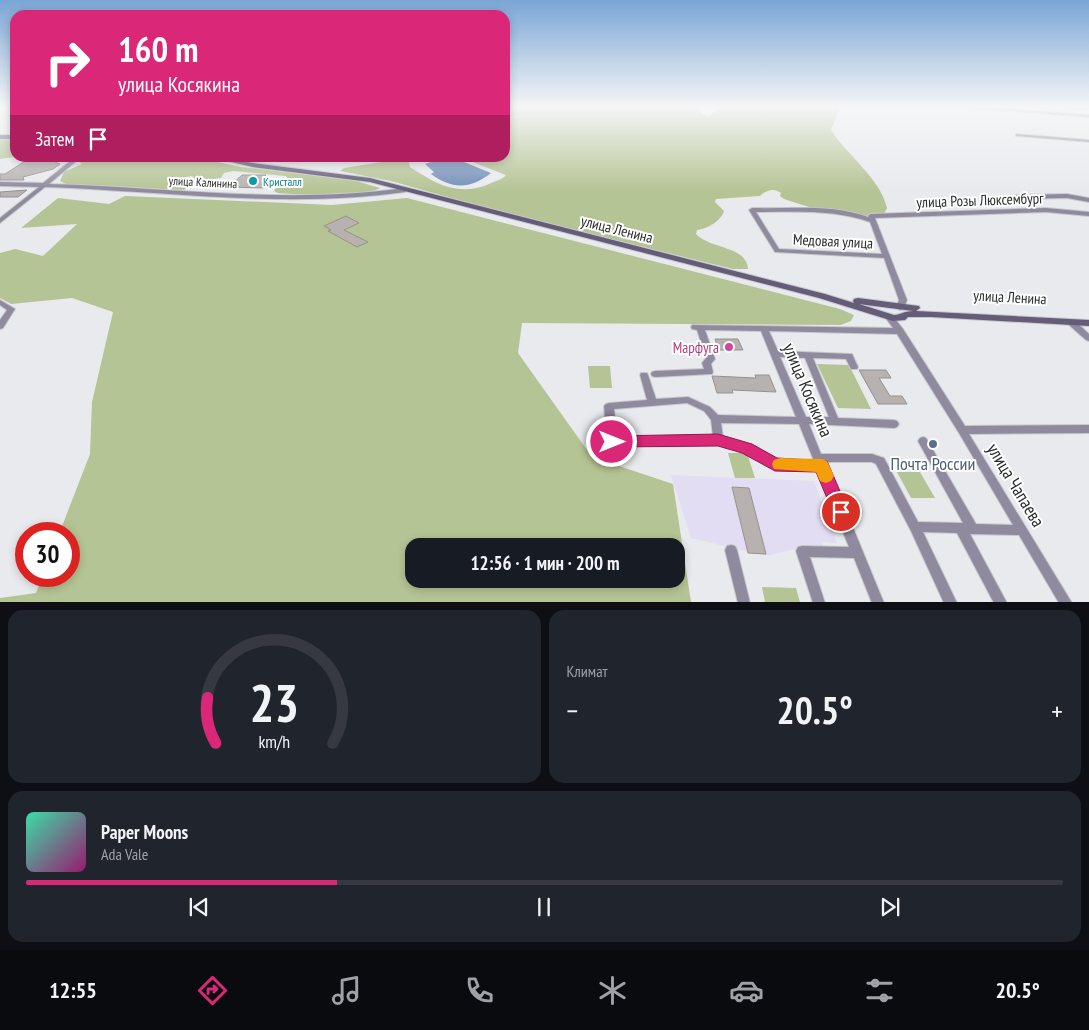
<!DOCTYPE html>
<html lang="ru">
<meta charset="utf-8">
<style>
body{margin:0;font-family:"PT Sans Narrow",sans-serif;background:#20242c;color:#f1f3f6;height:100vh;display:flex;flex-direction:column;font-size:19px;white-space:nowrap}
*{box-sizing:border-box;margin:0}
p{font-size:16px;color:#9ea1a6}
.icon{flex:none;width:28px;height:28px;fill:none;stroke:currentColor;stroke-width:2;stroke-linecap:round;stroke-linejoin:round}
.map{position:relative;height:602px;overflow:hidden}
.details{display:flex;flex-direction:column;gap:8px;padding:8px;background:#0d0f14;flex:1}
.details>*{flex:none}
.hud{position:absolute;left:10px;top:10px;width:500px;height:152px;border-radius:15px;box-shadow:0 2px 8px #0003;background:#db2777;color:#fff;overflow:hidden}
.speed{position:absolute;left:15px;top:522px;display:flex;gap:10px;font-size:25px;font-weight:700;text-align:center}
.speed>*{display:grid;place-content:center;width:65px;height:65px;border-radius:50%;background:#171b24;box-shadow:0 2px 8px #0003;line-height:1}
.speed .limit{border:8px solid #d22;background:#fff;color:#111}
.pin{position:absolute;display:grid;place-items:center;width:42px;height:42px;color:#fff;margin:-21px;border:2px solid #fff;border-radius:50%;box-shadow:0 1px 5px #0007}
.me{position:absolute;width:55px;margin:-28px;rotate:90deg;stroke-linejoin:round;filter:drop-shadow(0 0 4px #0008)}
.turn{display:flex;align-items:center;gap:18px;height:105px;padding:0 25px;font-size:22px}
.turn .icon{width:65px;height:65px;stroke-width:2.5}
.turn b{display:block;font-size:35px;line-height:42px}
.then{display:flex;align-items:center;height:48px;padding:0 25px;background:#0003;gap:10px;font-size:19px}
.big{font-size:38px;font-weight:700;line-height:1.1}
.details .card{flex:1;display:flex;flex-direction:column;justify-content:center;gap:8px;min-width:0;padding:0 18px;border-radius:15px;background:#20242c}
.details .dial{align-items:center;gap:0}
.dial svg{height:130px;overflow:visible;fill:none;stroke:#363941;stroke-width:7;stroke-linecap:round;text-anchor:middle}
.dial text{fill:#f1f3f6;stroke:none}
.song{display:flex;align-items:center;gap:15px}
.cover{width:60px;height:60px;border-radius:8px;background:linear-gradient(135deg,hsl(160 70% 55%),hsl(320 70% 35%))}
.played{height:5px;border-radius:2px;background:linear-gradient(90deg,#db2777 30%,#363941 30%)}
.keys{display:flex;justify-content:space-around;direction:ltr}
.heat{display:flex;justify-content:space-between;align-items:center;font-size:28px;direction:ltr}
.details .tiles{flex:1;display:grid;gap:8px;grid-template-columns:1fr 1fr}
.card:last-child{grid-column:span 2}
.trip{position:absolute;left:405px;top:538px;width:280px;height:50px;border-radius:15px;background:#171b24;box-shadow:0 2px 8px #0003;font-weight:700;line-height:50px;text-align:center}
.menu{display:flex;height:80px;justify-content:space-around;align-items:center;background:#090b0e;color:#9ea1a6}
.menu .icon{width:35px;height:35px}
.menu .selected{color:#db2777}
.menu b{font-size:22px;color:#f1f3f6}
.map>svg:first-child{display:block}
</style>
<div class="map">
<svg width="1089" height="603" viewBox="0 0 1089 603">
<rect width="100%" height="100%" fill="#e8eaee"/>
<!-- education -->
<path fill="#e2ddf2" d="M671,475L814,481L837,543L822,542L824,549L799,548L766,556L691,538Z"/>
<!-- green -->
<path fill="#b5c494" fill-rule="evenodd" d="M505,107H695L707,117L722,107H840L831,130C848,157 879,176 887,208L884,214C852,223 815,209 784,199L780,196L781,193C774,187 765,191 760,196L716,199L715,202L724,211C721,221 707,229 697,230L696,234C710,249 747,246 748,269H733L501,212L391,181L340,171L344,168L388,161L390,158H408L410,167C436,184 458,197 489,184C495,181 502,180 506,175L462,158H505Z
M0,139L15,140V157L0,159Z
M82,158H200L241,167L350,179L380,188C369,196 295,195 278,193L274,191L280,182L288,179L286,176L233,171L224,173L221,178L197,181L192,176L182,178L181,182L194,186L183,190L66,184L60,181L64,172L82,164L78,161Z
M125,196L332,205L407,198L840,309L854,315L851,321L841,325L522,323L518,353L592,457L673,484L691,602L0,603V598L36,593L43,576H69V534H59L90,454L92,402L113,312L72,298L11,304L0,298V253L15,249L43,256L77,224L21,228L58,198L109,204ZM414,546H676V579H414Z
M817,364L849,365L871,409L838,408Z
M588,366H610L612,388H590Z
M728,453H747L755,478H735Z
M897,472H920L935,498H911Z
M762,587L796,588L800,602H765Z"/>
<!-- water -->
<path fill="#758fb9" d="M436,158H454L491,173C469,190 452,189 431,174L434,172L425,164L437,160Z"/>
<!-- building -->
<path fill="#b7b2b0" stroke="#969290" d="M48,159L60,164L53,169L23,177L24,180H0V174H5L27,160Z
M242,175H266L263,178L272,179L263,188L229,187Z
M27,190L18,197H0V192Z
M346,216L359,223L344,230L368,242L357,247L328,231L331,230L324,226Z
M715,339H738L743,350H719Z
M859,370H886L891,378H879L890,396H902L907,404H878Z
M755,375H769L776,392L732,390L733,393H717L712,376L756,378Z
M732,487L749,488L766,554L748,553Z"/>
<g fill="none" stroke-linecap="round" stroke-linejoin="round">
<!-- minor casing -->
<g stroke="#c6c8cb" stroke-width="2">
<path id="minor" d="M970,107H984L1089,115V117L972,108Z
M1062,107H1089V109L1064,108Z
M1016,134L1089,140V142L1018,136H1016Z
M74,158H80L49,184C167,187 287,205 405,188L408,190L405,192C286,209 165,191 45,187L0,223V218L39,187L0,186V182L43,183Z
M1067,194L1089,198V202L1067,198L1016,199L1013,197L1016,195Z
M752,208C790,209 832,204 868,217L869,215L871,214L1046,208L1089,212V216L1046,212L875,218L907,300L904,308L900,310L896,308L899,300L884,258L775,252L749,210ZM756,212C794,212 834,209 870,222L882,254L779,249Z
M0,300L15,309L3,328L0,329V320L7,310L0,305Z
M886,315H892L903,329L965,426L1089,425V433L969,434L1072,603H1059L1019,535L970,534L1007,603H994L957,533L923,532L957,603H944L911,531L876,464L872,462H826L884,603H872L854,558L810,557L825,603H813L796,551L798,547L802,546L849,547L817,469L775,468L743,451L718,444L612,446L609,445L607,442L604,406L606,404L609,403L647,400L640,375L641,373H647L648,375L656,399L688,397L710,407L718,415L796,417L761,331L705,330L715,359L711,364L713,372L712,374L655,377L652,376L651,374L652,372L655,371L704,369L702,363L706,358L697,330L692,329L691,327L692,325L893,328L885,317ZM769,331L897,334L959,433L1013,525L976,524L926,438L923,437L920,438L918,441L963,523L918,522L884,458L872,454H821L809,424L894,428L897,427L899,424L897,421L894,420L838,418L813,358L846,359L851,369H857L858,367L852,354L778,351ZM780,357L805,358L829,417H806ZM687,403L704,411L711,420L713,436L617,438L614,409ZM721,423L799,424L814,461L776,460L750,445L723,437Z
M1068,320H1074L1089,334V341L1086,340L1068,324L1067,322Z
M731,545L735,546L737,550L750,603H738L725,550L727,546Z"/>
</g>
<!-- secondary casing -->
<g stroke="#c6c8cb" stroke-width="2">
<path id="secondary" d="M0,135H15V139H0Z
M214,158H225L253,163L370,178L825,294L854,303L853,301L854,299L858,298L919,306L920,308L916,311L1089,320V326L931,317H908L905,320L893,321L819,298L370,182L253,167ZM859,304L913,311C904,311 900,315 894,315Z"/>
</g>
<!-- minor -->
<use href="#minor" fill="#908a9f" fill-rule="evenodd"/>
<!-- secondary -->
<use href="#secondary" fill="#655c7a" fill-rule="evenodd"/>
</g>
<!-- sky -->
<linearGradient id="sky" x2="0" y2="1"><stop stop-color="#7aa5d5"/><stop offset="0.56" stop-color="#f5f6f7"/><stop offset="1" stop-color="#f5f6f7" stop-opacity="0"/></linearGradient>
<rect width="1089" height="191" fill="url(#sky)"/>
<!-- route -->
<path fill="#db2777" stroke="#8e194d" d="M718,434L752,444L777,458L827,461L849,512L847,517L841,519L835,517L816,472L775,471L742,453L718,446L612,447L607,446L605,442L607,437L612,436Z"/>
<!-- slow -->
<path fill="#f59e0b" d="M780,458L822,459L827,461L834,476L831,481L826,483L820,481L816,472L774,469L772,464L774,460Z"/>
<!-- markers -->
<circle fill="#0f9aa8" stroke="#fff" stroke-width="2" cx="253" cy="181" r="5"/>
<circle fill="#d1479c" stroke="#fff" stroke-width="2" cx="729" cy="347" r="5"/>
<circle fill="#5c6f8a" stroke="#fff" stroke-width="2" cx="933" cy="444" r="5"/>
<g text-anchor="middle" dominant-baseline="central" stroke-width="4" stroke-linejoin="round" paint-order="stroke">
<!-- far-culture labels -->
<g font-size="12" fill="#0d838f" stroke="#fff" text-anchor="start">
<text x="263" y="181">Кристалл</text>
</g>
<!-- far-street labels -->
<g font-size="12" fill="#2b2c2d" stroke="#fff">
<text transform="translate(203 182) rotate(3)">улица Калинина</text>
</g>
<!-- street labels -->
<g font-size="15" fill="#2b2c2d" stroke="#fff">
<text transform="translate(980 200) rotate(-2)">улица Розы Люксембург</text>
<text transform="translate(617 229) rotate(14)">улица Ленина</text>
<text transform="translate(833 241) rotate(3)">Медовая улица</text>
<text transform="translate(1010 297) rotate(3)">улица Ленина</text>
</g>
<!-- hotel labels -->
<g font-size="15" fill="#b23c85" stroke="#fff" text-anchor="end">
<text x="719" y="347">Марфуга</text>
</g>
<!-- near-street labels -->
<g font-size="18" fill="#2b2c2d" stroke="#fff">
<text transform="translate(808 390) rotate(67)">улица Косякина</text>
<text transform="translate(1016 485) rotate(59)">улица Чапаева</text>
</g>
<!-- near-service labels -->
<g font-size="18" fill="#4e5e75" stroke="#fff">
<text x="933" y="463">Почта России</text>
</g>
</g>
</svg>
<div class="speed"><div class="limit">30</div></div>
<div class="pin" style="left:841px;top:512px;background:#d93025"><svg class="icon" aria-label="arrive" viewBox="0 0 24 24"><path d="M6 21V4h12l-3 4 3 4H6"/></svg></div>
<svg class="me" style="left:612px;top:442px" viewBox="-20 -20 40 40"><circle r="17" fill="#db2777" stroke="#fff" stroke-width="3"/><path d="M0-11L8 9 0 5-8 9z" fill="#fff"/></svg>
<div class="trip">12:56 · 1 мин · 200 m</div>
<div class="hud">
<div class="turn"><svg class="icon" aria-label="right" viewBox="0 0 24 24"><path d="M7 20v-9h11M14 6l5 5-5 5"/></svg><div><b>160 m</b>улица Косякина</div></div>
<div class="then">Затем<svg class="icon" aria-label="arrive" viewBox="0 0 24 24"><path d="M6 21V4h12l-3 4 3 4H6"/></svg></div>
</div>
</div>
<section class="details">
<div class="tiles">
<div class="card dial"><svg viewBox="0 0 100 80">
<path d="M14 69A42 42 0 1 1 86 69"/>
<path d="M14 69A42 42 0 0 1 9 41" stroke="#db2777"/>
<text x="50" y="56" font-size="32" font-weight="700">23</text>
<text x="50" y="72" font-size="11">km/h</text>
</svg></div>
<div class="card"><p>Климат</p>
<div class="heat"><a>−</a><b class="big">20.5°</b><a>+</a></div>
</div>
<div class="card">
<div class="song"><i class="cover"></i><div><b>Paper Moons</b><p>Ada Vale</p></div></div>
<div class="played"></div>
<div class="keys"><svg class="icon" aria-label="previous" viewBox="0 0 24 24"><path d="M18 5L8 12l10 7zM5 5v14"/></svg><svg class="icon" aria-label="pause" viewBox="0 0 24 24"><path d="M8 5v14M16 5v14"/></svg><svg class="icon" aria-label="next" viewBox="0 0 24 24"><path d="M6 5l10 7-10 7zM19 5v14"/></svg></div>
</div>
</div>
</section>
<nav class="menu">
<b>12:55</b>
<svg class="icon selected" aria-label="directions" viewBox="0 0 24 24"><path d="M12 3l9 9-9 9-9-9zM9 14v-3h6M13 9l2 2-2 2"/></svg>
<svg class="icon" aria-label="music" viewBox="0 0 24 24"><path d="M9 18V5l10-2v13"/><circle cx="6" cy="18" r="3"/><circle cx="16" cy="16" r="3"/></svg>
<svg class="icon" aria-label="phone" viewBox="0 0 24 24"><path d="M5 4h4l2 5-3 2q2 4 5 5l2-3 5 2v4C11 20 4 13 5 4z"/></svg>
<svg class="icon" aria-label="climate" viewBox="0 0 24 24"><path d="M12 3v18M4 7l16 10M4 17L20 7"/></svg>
<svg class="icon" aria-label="car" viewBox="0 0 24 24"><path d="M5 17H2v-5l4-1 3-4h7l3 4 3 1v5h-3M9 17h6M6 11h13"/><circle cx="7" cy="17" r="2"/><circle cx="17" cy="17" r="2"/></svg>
<svg class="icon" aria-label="filters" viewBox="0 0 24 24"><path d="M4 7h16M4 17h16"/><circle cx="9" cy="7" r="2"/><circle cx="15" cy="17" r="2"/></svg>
<b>20.5°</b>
</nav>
